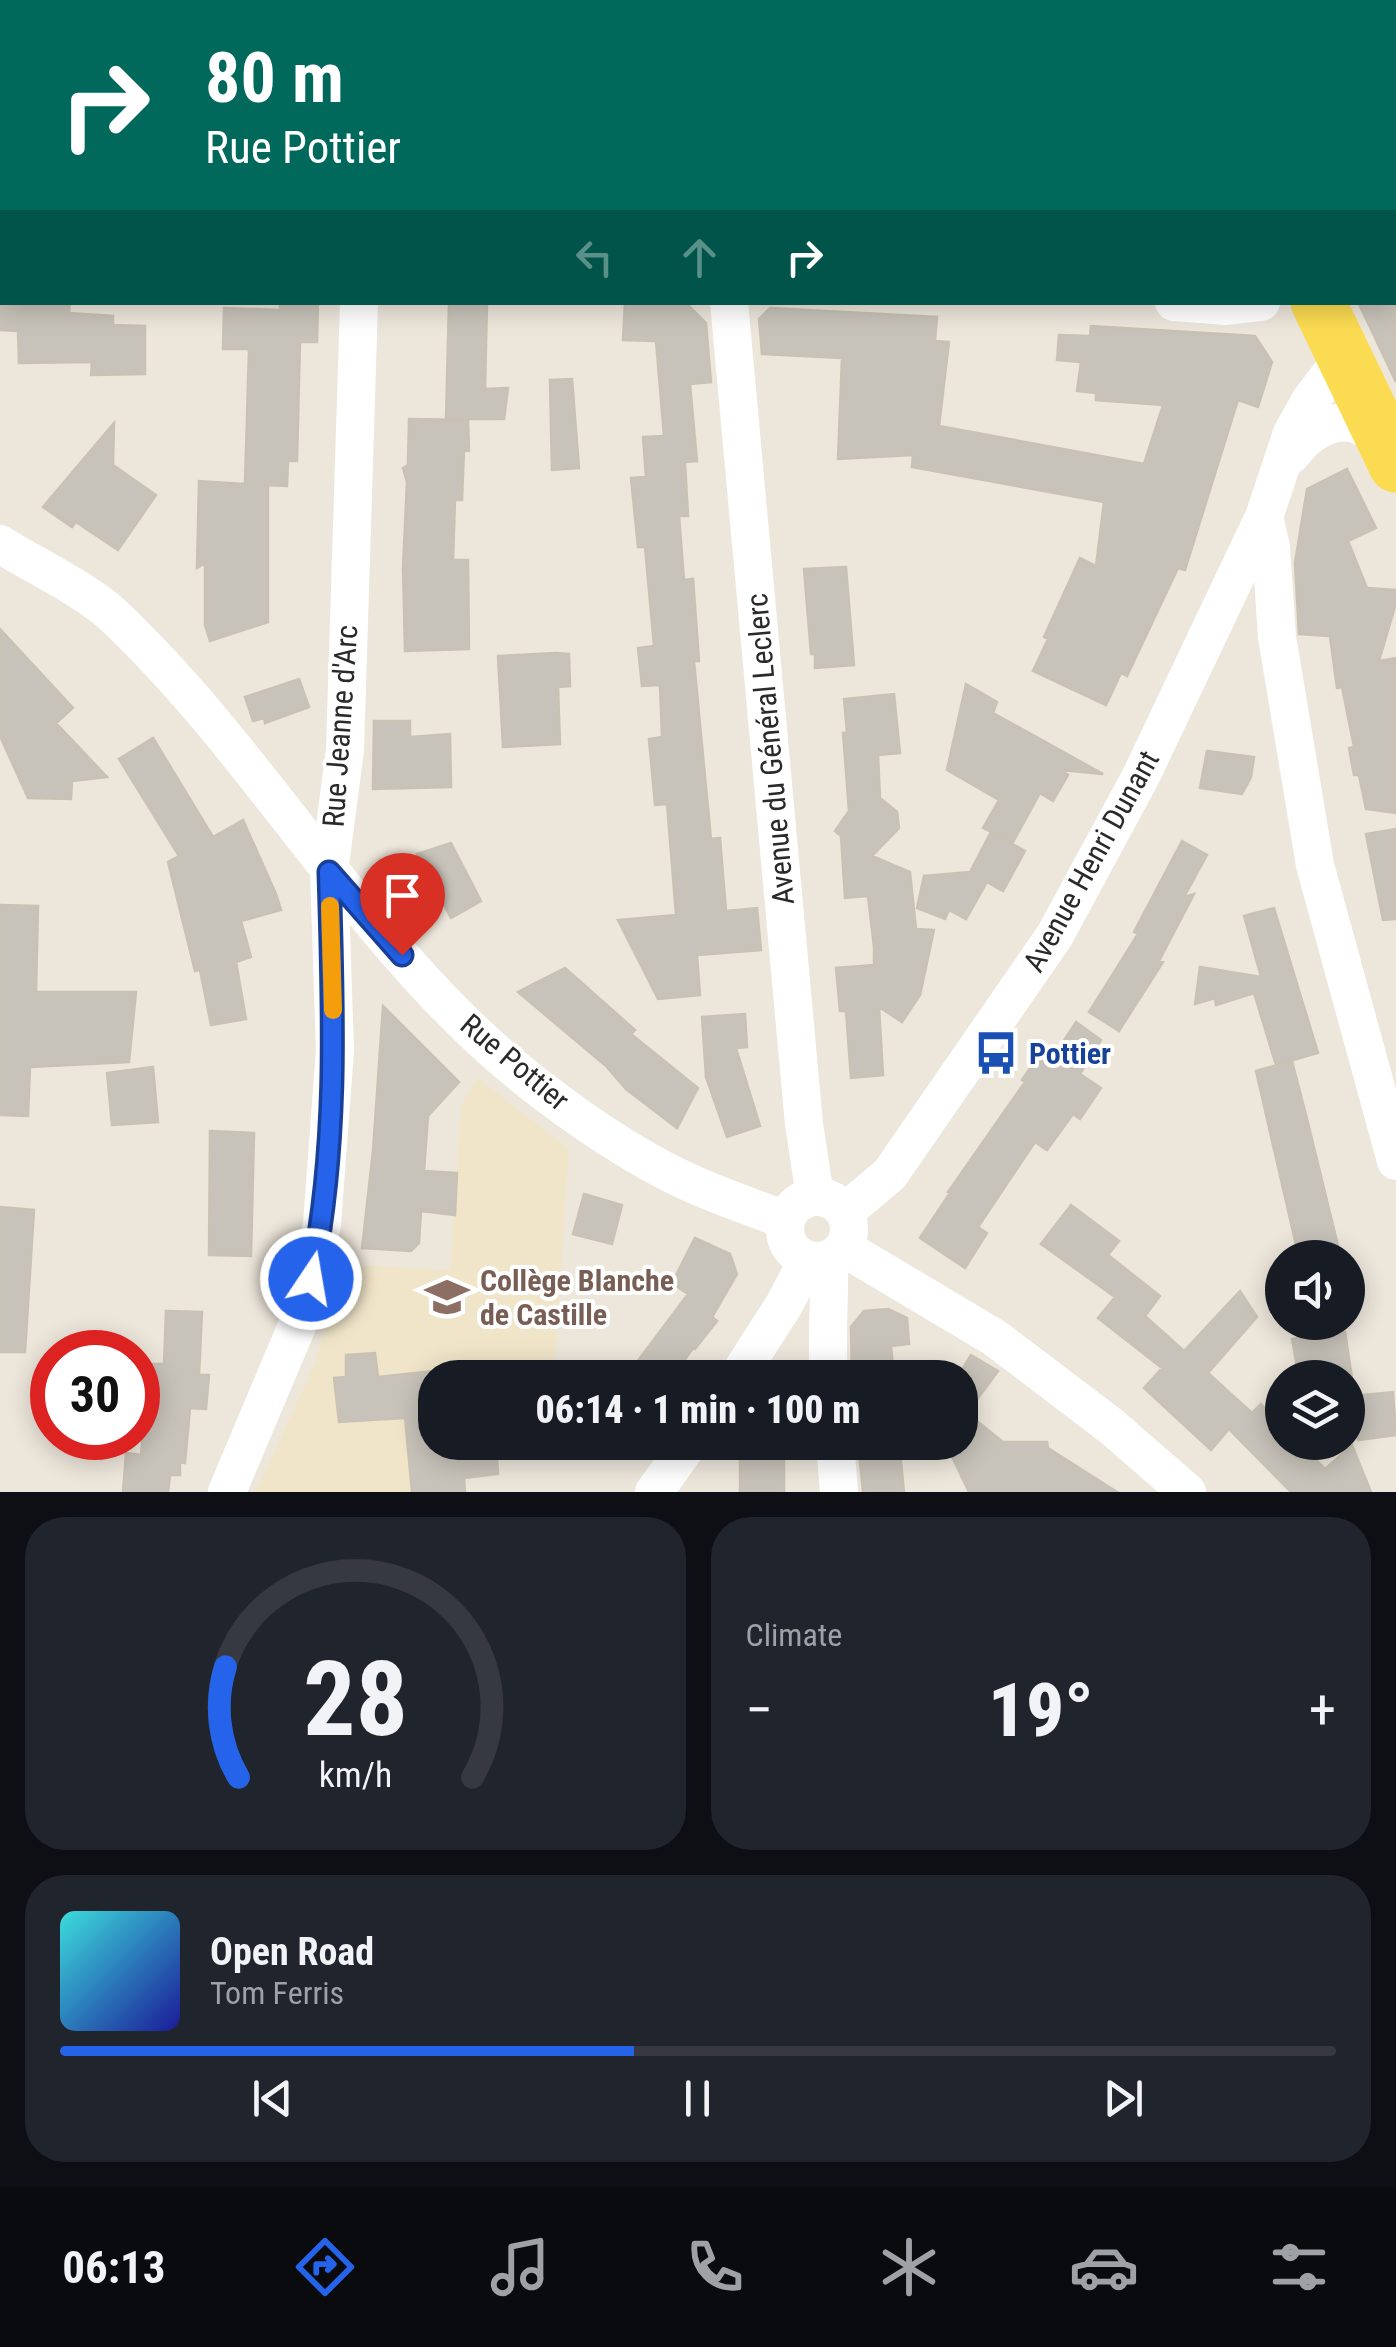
<!DOCTYPE html>
<meta charset="utf-8">
<style>
body{margin:0;font-family:"Roboto Condensed",sans-serif;background:#20242c;color:#f1f3f6;height:100vh;display:flex;flex-direction:column;font-size:38px;white-space:nowrap}
*{box-sizing:border-box;margin:0}
p{font-size:32px;color:#9ea1a6}
.icon{flex:none;width:55px;height:55px;fill:none;stroke:currentColor;stroke-width:2;stroke-linecap:round;stroke-linejoin:round}
.map{position:relative;height:1492px;overflow:hidden}
.drawer{display:flex;flex-direction:column;gap:25px;padding:25px;background:#0d0f14;flex:1}
.drawer>*{flex:none}
.banner{position:absolute;left:0px;top:0px;width:1398px;height:305px;box-shadow:0 5px 25px #0003;background:#00695c;color:#fff;overflow:hidden}
.controls{position:absolute;left:1265px;top:1240px;display:grid;gap:20px}
.controls a{display:grid;place-items:center;width:100px;height:100px;border-radius:50%;background:#171b24;box-shadow:0 5px 25px #0003;font-size:50px}
.speed{position:absolute;left:30px;top:1330px;display:flex;gap:20px;font-size:50px;font-weight:700;text-align:center}
.speed>*{display:grid;place-content:center;width:130px;height:130px;border-radius:50%;background:#171b24;box-shadow:0 5px 25px #0003;line-height:1}
.speed .limit{border:15px solid #d22;background:#fff;color:#111}
.pin{position:absolute;display:grid;place-items:center;width:85px;height:85px;color:#fff;margin:-102px -42px;border-radius:50% 50% 50% 0;rotate:-45deg;box-shadow:0 0 10px #0007}
.pin .icon{rotate:45deg}
.me{position:absolute;width:110px;margin:-55px;rotate:12deg;stroke-linejoin:round;filter:drop-shadow(0 0 8px #0008)}
.turn{display:flex;align-items:center;gap:35px;height:210px;padding:0 40px;font-size:45px}
.turn .icon{width:130px;height:130px;stroke-width:2.5}
.turn b{display:block;font-size:70px;line-height:85px}
.lanes{display:flex;align-items:center;height:95px;padding:0 40px;background:#0003;justify-content:center;gap:50px;direction:ltr}
.lanes .off{opacity:.35}
.big{font-size:75px;font-weight:800;line-height:1.1}
.drawer .widget{flex:1;display:flex;flex-direction:column;justify-content:center;gap:15px;min-width:0;padding:0 35px;border-radius:40px;background:#20242c}
.drawer .dial{align-items:center;gap:0}
.dial svg{height:260px;overflow:visible;fill:none;stroke:#363941;stroke-width:7;stroke-linecap:round;text-anchor:middle}
.dial text{fill:#f1f3f6;stroke:none}
.song{display:flex;align-items:center;gap:30px}
.cover{width:120px;height:120px;border-radius:15px;background:linear-gradient(135deg,hsl(180 70% 55%),hsl(240 70% 35%))}
.played{height:10px;border-radius:5px;background:linear-gradient(90deg,#2563eb 45%,#363941 45%)}
.keys{display:flex;justify-content:space-around;direction:ltr}
.heat{display:flex;justify-content:space-between;align-items:center;font-size:55px;direction:ltr}
.drawer .tiles{flex:1;display:grid;gap:25px;grid-template-columns:1fr 1fr}
.widget:last-child{grid-column:span 2}
.trip{position:absolute;left:418px;top:1360px;width:560px;height:100px;border-radius:40px;background:#171b24;box-shadow:0 5px 25px #0003;font-weight:800;line-height:100px;text-align:center}
.tab-bar{display:flex;height:160px;justify-content:space-around;align-items:center;background:#090b0e;color:#9ea1a6}
.tab-bar .icon{width:70px;height:70px}
.tab-bar .active{color:#2563eb}
.tab-bar b{font-size:45px;color:#f1f3f6}
.map>svg:first-child{display:block}
</style>
<div class="map">
<svg width="1396" height="1492" viewBox="0 0 1396 1492">
<rect width="100%" height="100%" fill="#ede6db"/>
<!-- education -->
<path fill="#f0e5c9" d="M478,1078L569,1149L554,1377L435,1378V1442L465,1492H256L316,1361L342,1264L450,1270L461,1105Z"/>
<!-- green -->
<path fill="#ace893" d="M409,0H571L409,2Z"/>
<!-- building -->
<path fill="#c8c3ba" stroke="#c9c2b4" stroke-width="2.5" d="M0,302H70L69,313L113,316V325L145,326V374L91,375L92,362L19,363L18,331L0,330Z
M280,302H318L317,342H300L297,461H288L287,486L263,485H268V622L210,641L205,625V563L197,568L199,481L245,484L249,349H223L224,308L280,310Z
M449,302H487L485,389L508,388L504,419H446Z
M625,302H685L706,323L711,382L690,384L697,461L685,462L688,516H679L684,580L693,579L699,661H694L704,766L711,839L720,838L726,911L757,908L761,950L697,955L700,995L658,999L618,920L676,915L667,804L655,805L649,739L662,737L660,685L642,686L638,648L654,646L645,547H638L631,478L646,477L643,437L664,436L656,341L623,340Z
M1358,302H1396V382Z
M770,308L937,317L935,341L949,342L939,426L1144,464L1163,405L1096,400V393L1077,391L1081,362L1057,360L1059,335L1090,336L1091,326L1255,336L1272,362L1258,407L1238,400L1185,570L1178,568L1127,676L1121,673L1106,705L1033,671L1048,639L1044,637L1080,558L1096,566L1104,502L912,467L913,455L838,459L842,358L762,354L759,319Z
M572,379L579,468L552,470L550,380Z
M409,419L468,420L469,451L464,450L462,500H455L453,560H468L469,649L405,651L403,568L407,482L403,468L408,465Z
M114,423L113,465L156,495L118,550L76,522L72,527L43,507Z
M1347,469L1376,528L1348,541L1367,588L1396,590V603L1379,661L1396,658V813L1366,809L1359,775H1354L1349,748L1354,747L1342,687L1337,688L1330,636L1299,634L1295,563L1307,489Z
M846,567L854,665L815,668V654H811L804,569Z
M0,629L73,708L56,723L107,777L72,781L71,799L28,798L0,736Z
M556,653L569,654L570,686L558,687L560,744L503,747L498,656Z
M299,679L309,707L265,723L264,718L253,721L245,697Z
M966,684L997,702L993,713L1103,774L1060,770L1068,775L1053,801L1040,793L1013,842L983,828L999,800L947,770Z
M894,694L900,753L878,755L880,798L897,812L899,828L872,856L910,872L916,929L934,930L920,995L902,1022L879,1007L883,1075L851,1078L846,1011H840L836,968L874,965V947L868,896L845,898L841,836L835,831L849,811L843,733H847L844,699Z
M374,721H410V737L450,734L451,787L373,789Z
M153,738L213,837L243,820L276,894L281,910L241,921L251,957L236,962L246,1019L211,1025L200,970L195,971L168,862L179,856L119,759Z
M1207,751L1254,757L1251,777L1242,794L1200,788Z
M1396,829V919L1383,920L1366,834Z
M991,832L1025,851L1003,891L987,882L966,919L949,910L945,919L917,908L924,876L970,872Z
M1182,841L1207,855L1184,897L1194,894L1159,961L1163,962L1119,1031L1089,1012L1138,934L1134,932Z
M451,843L481,901L451,918L417,854Z
M0,905L38,906L36,992H136L129,1062L30,1067L28,1116L0,1115Z
M1274,908L1318,1053L1276,1065L1254,993L1216,1005L1215,998L1195,1004L1200,967L1261,977L1244,916Z
M565,968L635,1030L631,1034L698,1088L677,1128L626,1089L606,1066L518,992Z
M383,1006L459,1082L428,1116L424,1171L457,1173L455,1215L421,1211L419,1243L411,1251L362,1248L373,1151Z
M745,1014L747,1047L736,1048L760,1126L727,1137L706,1077L702,1017Z
M1076,1022L1101,1040L1080,1074L1101,1088L1080,1119L1073,1114L1047,1150L1035,1142L978,1227L987,1233L965,1268L920,1238L950,1193L948,1192L1025,1082L1022,1080L1043,1049L1054,1056Z
M1292,1061L1307,1119L1341,1258H1299L1256,1071Z
M153,1067L158,1122L112,1125L107,1073Z
M210,1131L254,1133L251,1256L209,1255Z
M584,1194L622,1205L612,1244L573,1234Z
M1071,1205L1119,1241L1108,1255L1160,1296L1145,1316L1184,1351L1240,1291L1257,1317L1208,1373L1252,1413L1261,1404L1282,1427V1442H1298L1325,1469L1352,1445L1371,1492H1291L1229,1429L1211,1450L1144,1388L1162,1368L1098,1318L1115,1297L1041,1244Z
M0,1207L34,1210L25,1352H0Z
M695,1238L730,1254L737,1274L712,1317L717,1321L695,1349L693,1348L672,1378H625L688,1294L672,1283Z
M888,1309L907,1318L909,1344L891,1346L894,1378H852L851,1327L864,1311Z
M166,1311L202,1312L199,1375H209L206,1409L190,1408L185,1463L180,1462V1475H170L168,1492H123L126,1453L141,1455L148,1364H164Z
M1345,1332L1352,1378H1299L1292,1339Z
M375,1353L378,1377L435,1371V1442H496L498,1474L464,1478L465,1492H412L405,1418L339,1422L334,1378L346,1377V1355Z
M971,1355L998,1371L967,1413L1003,1442H1047L1048,1448L1117,1492H969L945,1442H960V1373Z
M1393,1392L1396,1435L1358,1440L1352,1396Z
M858,1442H899L904,1492H863Z
M740,1452H784V1492H740Z"/>
<g fill="none" stroke-linecap="round" stroke-linejoin="round">
<!-- minor -->
<path stroke="#fff" stroke-width="38" d="M389,2V0
M758,2L759,0
M1395,214L1396,213
M0,233L2,234
M729,302L804,1124L815,1196
M1174,302L1227,306L1261,302
M1291,455C1305,436 1329,417 1355,424C1365,427 1376,435 1385,440
M1264,517L1271,547L1277,637L1315,865L1396,1161
M0,544C32,564 90,592 115,617C251,746 344,912 481,1039C536,1090 619,1150 686,1181C718,1196 752,1207 785,1220
M785 1229a32 32 0 1 1 64 0a32 32 0 1 1-64 0Z
M845,1212L890,1174L1055,935L1141,776L1264,517L1292,433L1310,401L1344,356
M844,1248L995,1338L1111,1426L1187,1492
M737,1378L784,1305L807,1261
M829,1378C826,1337 830,1300 829,1259
M835,1442L839,1492
M227,1492L305,1307L322,1224L335,1050L329,872L345,750L359,302
M654,1492L690,1442"/>
<!-- primary -->
<path stroke="#fbdb52" stroke-width="55" d="M1190,0L1191,2
M1318,302L1396,465"/>
</g>
<g fill="none" stroke-linecap="round" stroke-linejoin="round">
<!-- route casing -->
<g stroke="#184099" stroke-width="25">
<path id="route" d="M311,1279C339,1145 333,1008 329,872L402,955"/>
</g>
<!-- route -->
<use href="#route" stroke="#2563eb" stroke-width="18"/>
<!-- slow -->
<path stroke="#f59e0b" stroke-width="18" d="M330,906L333,1010"/>
</g>
<!-- icons -->
<defs>
<g id="bus-bare" transform="scale(3.45)"><path d="M-5-6H5V4H4V6H2V4H-2V6H-4V4H-5ZM-3.5-4V0h7V-4ZM-3.5 1.2v1.5H-2V1.2ZM2 1.2v1.5H3.5V1.2Z" fill="#1a4fb4" stroke="#fff" stroke-width="2.5" paint-order="stroke"/></g>
<g id="school-bare" transform="scale(3.45)"><path d="M0-5L7-2L0 1L-7-2ZM-4 1L0 2.5L4 1V4Q0 6-4 4Z" fill="#8d6e63" stroke="#fff" stroke-width="2.5" paint-order="stroke"/></g>
</defs>
<g fill-rule="evenodd">
<use href="#bus-bare" x="996" y="1053"/>
<use href="#school-bare" x="447" y="1297"/>
</g>
<g text-anchor="middle" dominant-baseline="central" stroke-width="8" stroke-linejoin="round" paint-order="stroke">
<!-- street labels -->
<g font-size="30" fill="#2a2a2a" stroke="#fff">
<text transform="translate(340 726) rotate(-86)">Rue Jeanne d'Arc</text>
<text transform="translate(770 749) rotate(-95)">Avenue du Général Leclerc</text>
<text transform="translate(1091 861) rotate(-61)">Avenue Henri Dunant</text>
<text transform="translate(515 1062) rotate(40)">Rue Pottier</text>
</g>
<!-- transit labels -->
<g font-size="30" font-weight="bold" fill="#164399" stroke="#fff" text-anchor="start">
<text x="1029" y="1053">Pottier</text>
</g>
<!-- education labels -->
<g font-size="30" font-weight="bold" fill="#785e54" stroke="#fff" text-anchor="start">
<text x="480" y="1280">Collège Blanche<tspan x="480" dy="34">de Castille</tspan></text>
</g>
</g>
</svg>
<div class="controls">
<a><svg class="icon" aria-label="sound" viewBox="0 0 24 24"><path d="M4 9h4l5-4v14l-5-4H4zM17 9q2 3 0 6"/></svg></a>
<a><svg class="icon" aria-label="layers" viewBox="0 0 24 24"><path d="M12 4l9 5-9 5-9-5zM3 14l9 5 9-5"/></svg></a>
</div>
<div class="speed"><div class="limit">30</div></div>
<div class="pin" style="left:402px;top:955px;background:#d93025"><svg class="icon" aria-label="arrive" viewBox="0 0 24 24"><path d="M6 21V4h12l-3 4 3 4H6"/></svg></div>
<svg class="me" style="left:311px;top:1279px" viewBox="-20 -20 40 40"><circle r="17" fill="#2563eb" stroke="#fff" stroke-width="3"/><path d="M0-11L8 9 0 5-8 9z" fill="#fff"/></svg>
<div class="trip">06:14 · 1 min · 100 m</div>
<div class="banner">
<div class="turn"><svg class="icon" aria-label="right" viewBox="0 0 24 24"><path d="M7 20v-9h11M14 6l5 5-5 5"/></svg><div><b>80 m</b>Rue Pottier</div></div>
<div class="lanes"><svg class="icon off" aria-label="left" viewBox="0 0 24 24"><path d="M17 20v-9H6M10 6l-5 5 5 5"/></svg><svg class="icon off" aria-label="ahead" viewBox="0 0 24 24"><path d="M12 20V5M6 11l6-6 6 6"/></svg><svg class="icon" aria-label="right" viewBox="0 0 24 24"><path d="M7 20v-9h11M14 6l5 5-5 5"/></svg></div>
</div>
</div>
<section class="drawer">
<div class="tiles">
<div class="widget dial"><svg viewBox="0 0 100 80">
<path d="M14 69A42 42 0 1 1 86 69"/>
<path d="M14 69A42 42 0 0 1 10 35" stroke="#2563eb"/>
<text x="50" y="56" font-size="32" font-weight="700">28</text>
<text x="50" y="72" font-size="11">km/h</text>
</svg></div>
<div class="widget"><p>Climate</p>
<div class="heat"><a>−</a><b class="big">19°</b><a>+</a></div>
</div>
<div class="widget">
<div class="song"><i class="cover"></i><div><b>Open Road</b><p>Tom Ferris</p></div></div>
<div class="played"></div>
<div class="keys"><svg class="icon" aria-label="previous" viewBox="0 0 24 24"><path d="M18 5L8 12l10 7zM5 5v14"/></svg><svg class="icon" aria-label="pause" viewBox="0 0 24 24"><path d="M8 5v14M16 5v14"/></svg><svg class="icon" aria-label="next" viewBox="0 0 24 24"><path d="M6 5l10 7-10 7zM19 5v14"/></svg></div>
</div>
</div>
</section>
<nav class="tab-bar">
<b>06:13</b>
<svg class="icon active" aria-label="directions" viewBox="0 0 24 24"><path d="M12 3l9 9-9 9-9-9zM9 14v-3h6M13 9l2 2-2 2"/></svg>
<svg class="icon" aria-label="music" viewBox="0 0 24 24"><path d="M9 18V5l10-2v13"/><circle cx="6" cy="18" r="3"/><circle cx="16" cy="16" r="3"/></svg>
<svg class="icon" aria-label="phone" viewBox="0 0 24 24"><path d="M5 4h4l2 5-3 2q2 4 5 5l2-3 5 2v4C11 20 4 13 5 4z"/></svg>
<svg class="icon" aria-label="climate" viewBox="0 0 24 24"><path d="M12 3v18M4 7l16 10M4 17L20 7"/></svg>
<svg class="icon" aria-label="car" viewBox="0 0 24 24"><path d="M5 17H2v-5l4-1 3-4h7l3 4 3 1v5h-3M9 17h6M6 11h13"/><circle cx="7" cy="17" r="2"/><circle cx="17" cy="17" r="2"/></svg>
<svg class="icon" aria-label="filters" viewBox="0 0 24 24"><path d="M4 7h16M4 17h16"/><circle cx="9" cy="7" r="2"/><circle cx="15" cy="17" r="2"/></svg>
</nav>
